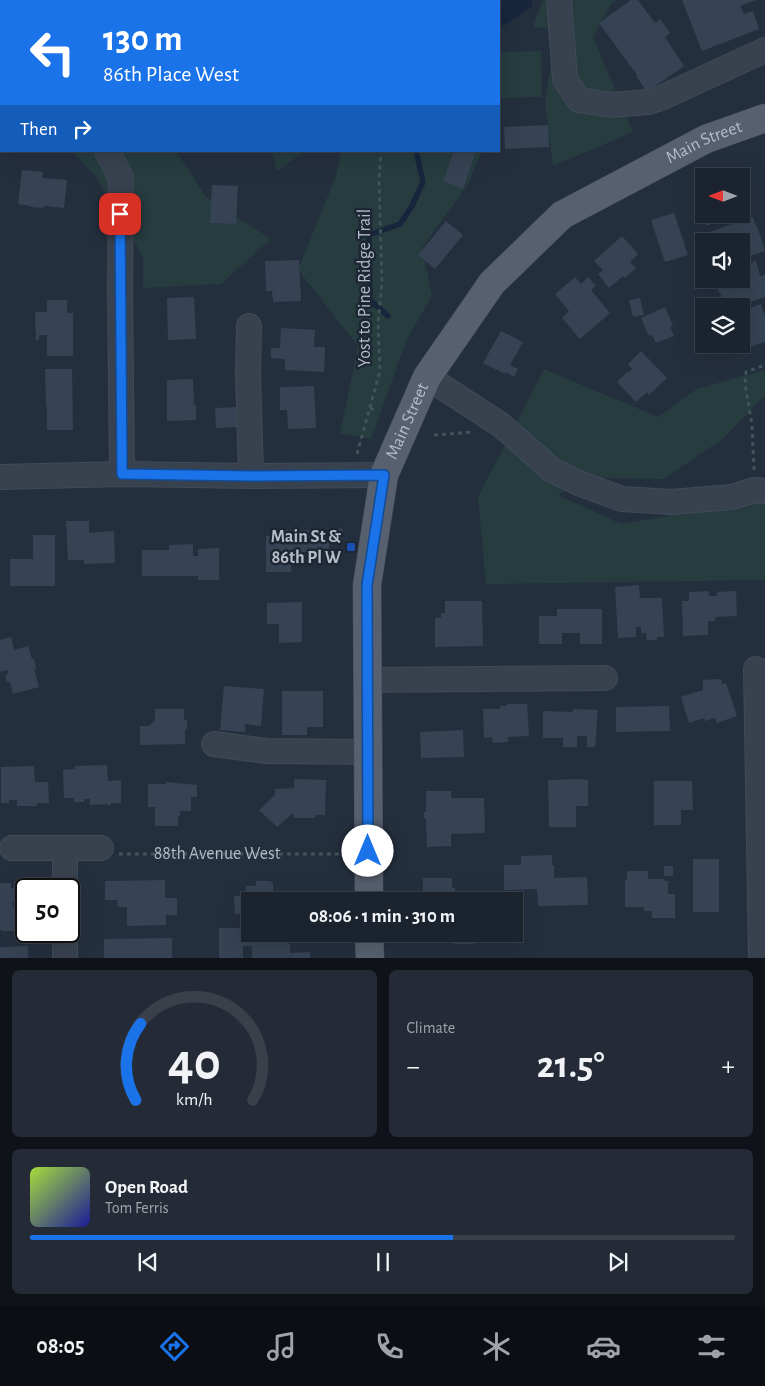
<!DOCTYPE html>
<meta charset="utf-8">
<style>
body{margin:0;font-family:"Alegreya Sans",sans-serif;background:#242b36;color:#f1f3f6;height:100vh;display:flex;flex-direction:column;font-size:19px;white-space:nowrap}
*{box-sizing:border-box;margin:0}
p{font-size:16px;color:#a0a4aa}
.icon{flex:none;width:28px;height:28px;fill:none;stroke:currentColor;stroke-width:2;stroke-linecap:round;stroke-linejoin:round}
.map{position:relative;height:958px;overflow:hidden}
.details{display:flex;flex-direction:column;gap:12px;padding:12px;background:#0f1319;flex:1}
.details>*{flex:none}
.top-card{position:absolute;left:0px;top:0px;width:500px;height:152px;box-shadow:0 5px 20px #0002,0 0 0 1px #39404a;background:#1a73e8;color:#fff;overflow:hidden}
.needle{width:32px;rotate:270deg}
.tools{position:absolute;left:695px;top:168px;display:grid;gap:10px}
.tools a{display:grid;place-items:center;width:55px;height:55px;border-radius:0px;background:#1b232e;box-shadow:0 5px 20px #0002,0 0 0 1px #39404a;font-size:25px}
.speed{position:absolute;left:15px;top:878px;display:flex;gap:10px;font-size:25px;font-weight:700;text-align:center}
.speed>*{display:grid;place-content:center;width:65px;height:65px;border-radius:50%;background:#1b232e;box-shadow:0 5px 20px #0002,0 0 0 1px #39404a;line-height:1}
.speed .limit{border:2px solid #111;border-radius:8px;background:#fff;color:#111}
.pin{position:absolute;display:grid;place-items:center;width:42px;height:42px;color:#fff;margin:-21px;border-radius:10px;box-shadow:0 2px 8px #0006}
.me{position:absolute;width:55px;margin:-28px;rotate:0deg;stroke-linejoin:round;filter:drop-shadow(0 0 4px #0008)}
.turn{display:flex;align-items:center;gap:18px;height:105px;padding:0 20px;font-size:22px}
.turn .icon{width:65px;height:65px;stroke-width:2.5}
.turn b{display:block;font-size:35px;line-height:42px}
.then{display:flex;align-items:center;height:48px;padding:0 20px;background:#0003;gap:10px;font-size:19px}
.big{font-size:38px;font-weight:600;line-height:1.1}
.details .widget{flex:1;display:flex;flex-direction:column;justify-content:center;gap:8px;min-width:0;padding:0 18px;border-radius:8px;background:#242b36}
.details .dial{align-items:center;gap:0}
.dial svg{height:130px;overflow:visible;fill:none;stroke:#39404a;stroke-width:7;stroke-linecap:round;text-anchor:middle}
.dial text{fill:#f1f3f6;stroke:none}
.song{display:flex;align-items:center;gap:15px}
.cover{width:60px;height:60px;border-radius:8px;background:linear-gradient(135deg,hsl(80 70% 55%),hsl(240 70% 35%))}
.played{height:5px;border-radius:2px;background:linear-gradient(90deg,#1a73e8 60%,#39404a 60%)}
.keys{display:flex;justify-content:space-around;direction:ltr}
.heat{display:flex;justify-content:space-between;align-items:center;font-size:28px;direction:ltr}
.details .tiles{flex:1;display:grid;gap:12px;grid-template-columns:1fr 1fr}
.widget:last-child{grid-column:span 2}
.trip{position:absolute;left:241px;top:892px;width:282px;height:50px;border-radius:0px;background:#1b232e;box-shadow:0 5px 20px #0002,0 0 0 1px #39404a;font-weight:600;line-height:50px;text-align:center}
.tab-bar{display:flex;height:80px;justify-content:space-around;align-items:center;background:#0b0e12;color:#a0a4aa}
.tab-bar .icon{width:35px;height:35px}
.tab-bar .active{color:#1a73e8}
.tab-bar b{font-size:22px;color:#f1f3f6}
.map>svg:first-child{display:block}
</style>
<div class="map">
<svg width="765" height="959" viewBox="0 0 765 959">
<rect width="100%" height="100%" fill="#242f3e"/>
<!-- green -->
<path fill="#263c3f" d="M0,0H533L532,7L499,29V1H1V76L0,75Z
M543,0H617L612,2L593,37L633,132L553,166L545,103L557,29L533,27Z
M541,51L542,97L499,98V52Z
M72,151H176L206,197L271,239L221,284L143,288V256L96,177Z
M271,151H305L277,171Z
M341,151H482L468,184L422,248L432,296L407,339L371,439L340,433L358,346L298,270L336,176Z
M544,369L658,417L697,389L765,370V397H763L724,438L664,479L595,478L558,495L621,524L765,499V580L486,584L478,497Z"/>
<!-- water -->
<path fill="#17263c" d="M395,0H533L532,7L499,29V1H396Z"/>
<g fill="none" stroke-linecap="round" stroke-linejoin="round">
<!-- stream -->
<path stroke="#17263c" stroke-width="5.5" d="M357,1V0
M388,316L370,300L369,235L400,224L412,206L423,182L416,151"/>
</g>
<!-- building -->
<path fill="#364354" d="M631,0H638L655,23L660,19L670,33L665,37L684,66L647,92L636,76L637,75L599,23Z
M682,0H756L740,6L744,14L753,11L759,29L702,51Z
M548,125L549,147L505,149L504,127Z
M454,151H476L463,189L443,181Z
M22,170L43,172L42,178L67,180L64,208L44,206L43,208L31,207V206L18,204Z
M212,185L238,186L236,224L210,223Z
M745,185L748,194L743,196L748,211L741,214V186Z
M704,188V214H740L706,226L694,191Z
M674,213L688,255L665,262L651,220Z
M753,217L756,226H757L765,251L741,259V241H710L707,233L748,218L749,219Z
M446,221L463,235L435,269L418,255Z
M622,236L638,254L630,262L636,268L625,278L623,276L609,288L598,274L603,270L594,261Z
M299,260L301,301L273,302L272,291H266L265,261Z
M756,261L760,276L765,275V297L737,306H727L724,299H722L720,292L719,293L714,279H741V266Z
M575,277L581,284L588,277L596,286L591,290L610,313L580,339L562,318L569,311L555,294Z
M194,297L196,339L168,340L167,298Z
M640,298L644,315L633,317L629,300Z
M47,300H67V313H73V356H47V335H39V340H36L35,312H47Z
M761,304L765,316V342L734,352L733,349L728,351L725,344H741V311Z
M665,307L673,326L670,327L674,336L656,343L652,335L649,336L641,318Z
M281,328L315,330L314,347H325L324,372L285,370V359L271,358V348H280Z
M501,331L523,342L510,365L518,369L514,377L506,372L505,374L483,363Z
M641,351L667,378L649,395L647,392L636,402L617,382L627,372L628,373L632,369L628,364Z
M45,369H72L73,430H47V407H46Z
M193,379L194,405H196V420L167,421V380Z
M314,386L316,428L288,429L287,410H280V387Z
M238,407V427L216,428L215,408Z
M66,521H89V533L114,531L115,563L84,564V560H68Z
M336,528L343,529L341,543L334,542Z
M277,530H309V533H329V550H309V552H291V572H266V536H277Z
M33,535H55V586H10V559H33Z
M193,544V556H198V549L219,548V580H198V576H142V550H169V545Z
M639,585L640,598H662L664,637H657V640H647L646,633H641V627H636V637L618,638L615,587Z
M709,591V596H717V592L736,591L737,616L715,617V621H708V635L683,636L682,601H689V592Z
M445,601H482L483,646L435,647V618H441V613H445Z
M302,602V642L279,643V624H267V603Z
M557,609H602V644H580V633H562V644H539V616H557Z
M11,637L14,650L28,646L32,659H34L36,669H34L39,687L13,694L10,682H7L5,675L8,674V670L0,672V640Z
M721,679L722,684L726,683L737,716L717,723L715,718L705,721L704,718L689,723L681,697L703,690V680Z
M224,686L264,689L261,726L245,724V732L220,730Z
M282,691H323V727H307V735H282Z
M507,704H527L529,736L508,737V742L493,743L492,737L484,738L483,709H500V706H507Z
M669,706L670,731L616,732V707Z
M155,709H184V720H187V729H185V744L140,745V726H149L155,720Z
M573,709L598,710L595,747H587V736H577V747H563V738H543V711L573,712Z
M463,730L464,757L421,758L420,732Z
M107,765L108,781L121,780V803H111V805H108V804L90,805V799H84V802H74V798H64L63,770L75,769V766Z
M34,766L35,782H48L49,803H37V806H17V800H9V803H1V767Z
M294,779L326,780L325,815H315V818H294V814H292L277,827L259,810L275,795V789L294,788Z
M580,779L588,780V806H576V827H549L548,780Z
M654,781H692L693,810H681V825H654Z
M166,782L197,785V797H191V811H180V816H178V826H155V807H148V784H166Z
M426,791H451V798H484L485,833L451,834V846L427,847L426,818L424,819V812H426Z
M552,855V865H554V878L587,877L588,905L538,906L537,889L504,890V865H521V856Z
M693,859H719V912H693Z
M664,866H673V876H664Z
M627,871H648V879H665V881H668V894H675V918H652V911H644V907H625V880H627Z
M423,878H452V888H455V901H425V897H423Z
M165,880V898H177V915H166V925L127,926V907H118L117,900H105V881Z
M256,881H270L273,883V891H274L275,894H294V901H250V914H235L234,896H246V886H256Z
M0,883H11V888H19V902L12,903L13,907H26V931H2V930H0Z
M219,928H250V934H290V939L288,941V944H290V953L310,952V959H252V946H243V959H219Z
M453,934H474V944H454Z
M172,938V959H104V939Z
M28,946V959H0V947Z"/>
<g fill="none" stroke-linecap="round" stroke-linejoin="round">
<!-- minor casing -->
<g stroke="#414a57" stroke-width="26">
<path id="minor" d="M559,0L565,79L579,100L611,105L649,102L661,98L765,50
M0,85H1
M107,151L121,178L120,289L122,474
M249,326L248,373L251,476
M427,377L501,425L552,470L581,484L622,499L671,502L732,497L755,490L765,491
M0,477L122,474L251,476L384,475
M756,669L761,959
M367,680L605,678
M214,744L267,751L367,752
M12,848H101
M65,848V889
M65,931V959"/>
</g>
<!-- major casing -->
<g stroke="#414a57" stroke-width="29">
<g id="major">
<path id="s2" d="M369,901L367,585L384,475L427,377L492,283L562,215L706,139L765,118"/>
<path d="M369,934L370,959"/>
</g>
</g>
<!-- path -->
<g stroke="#3f5557" stroke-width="3" stroke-dasharray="4 4" stroke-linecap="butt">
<path d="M77,0V1"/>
<path d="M333,0L334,1"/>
<path d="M149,1L150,0"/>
<path d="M370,408L377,411"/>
<path d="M434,435L473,432"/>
<path d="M357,454L380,371L378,323L382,283L379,180L381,151"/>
<path d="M754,470L752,425L745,384L746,372L765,365"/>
<path id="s1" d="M119,854H346"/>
</g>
<!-- minor -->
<use href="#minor" stroke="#38414e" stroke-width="24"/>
<!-- major -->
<use href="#major" stroke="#56606e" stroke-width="28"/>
</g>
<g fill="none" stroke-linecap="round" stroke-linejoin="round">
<!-- route casing -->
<g stroke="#114b97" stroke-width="12">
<path id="route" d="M120,214L122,474L251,476L384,475L367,585L368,851"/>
</g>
<!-- route -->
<use href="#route" stroke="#1a73e8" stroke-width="9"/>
</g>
<!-- markers -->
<rect fill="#1a4fb4" stroke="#1d2633" stroke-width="2" x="346" y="542" width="10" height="10" rx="2.5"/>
<g text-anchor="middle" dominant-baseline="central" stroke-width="5" stroke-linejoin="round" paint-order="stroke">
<!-- street labels -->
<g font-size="18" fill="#b4bcc9" stroke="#1d2633">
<text stroke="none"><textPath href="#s2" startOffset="906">Main Street</textPath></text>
<text transform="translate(365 288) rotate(-90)">Yost to Pine Ridge Trail</text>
<text stroke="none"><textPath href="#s2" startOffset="486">Main Street</textPath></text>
<text stroke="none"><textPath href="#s1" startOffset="98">88th Avenue West</textPath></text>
</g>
<!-- poi labels -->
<g font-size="18" font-weight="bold" fill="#b4bcc9" stroke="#1d2633" text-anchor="end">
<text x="341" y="537">Main St &amp;<tspan x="341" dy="21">86th Pl W</tspan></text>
</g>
</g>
</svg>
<div class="tools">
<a><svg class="needle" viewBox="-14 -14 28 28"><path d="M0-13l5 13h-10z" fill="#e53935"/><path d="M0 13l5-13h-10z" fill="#a0a4aa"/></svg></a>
<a><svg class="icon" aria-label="sound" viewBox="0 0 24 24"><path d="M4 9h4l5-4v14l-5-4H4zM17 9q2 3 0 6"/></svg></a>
<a><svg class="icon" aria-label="layers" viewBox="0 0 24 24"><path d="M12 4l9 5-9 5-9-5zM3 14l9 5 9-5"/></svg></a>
</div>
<div class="speed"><div class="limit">50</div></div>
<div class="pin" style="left:120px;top:214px;background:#d93025"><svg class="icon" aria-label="arrive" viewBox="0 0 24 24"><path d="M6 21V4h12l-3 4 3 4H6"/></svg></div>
<svg class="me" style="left:368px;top:851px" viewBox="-20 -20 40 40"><circle r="19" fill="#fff"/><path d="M0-13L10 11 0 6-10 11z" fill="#1a73e8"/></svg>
<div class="trip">08:06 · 1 min · 310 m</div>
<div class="top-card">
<div class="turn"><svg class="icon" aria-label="left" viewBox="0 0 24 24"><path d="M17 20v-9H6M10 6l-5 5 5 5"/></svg><div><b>130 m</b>86th Place West</div></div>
<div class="then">Then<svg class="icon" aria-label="right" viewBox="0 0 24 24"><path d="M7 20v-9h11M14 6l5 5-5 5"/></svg></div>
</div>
</div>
<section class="details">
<div class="tiles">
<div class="widget dial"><svg viewBox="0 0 100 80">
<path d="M14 69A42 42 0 1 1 86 69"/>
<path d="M14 69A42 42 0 0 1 17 22" stroke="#1a73e8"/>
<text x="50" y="56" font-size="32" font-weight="700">40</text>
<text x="50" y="72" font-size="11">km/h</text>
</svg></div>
<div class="widget"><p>Climate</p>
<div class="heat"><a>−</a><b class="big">21.5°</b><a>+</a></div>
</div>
<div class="widget">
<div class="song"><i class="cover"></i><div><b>Open Road</b><p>Tom Ferris</p></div></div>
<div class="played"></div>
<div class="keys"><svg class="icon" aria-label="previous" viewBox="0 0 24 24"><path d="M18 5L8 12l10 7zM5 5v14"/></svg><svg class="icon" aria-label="pause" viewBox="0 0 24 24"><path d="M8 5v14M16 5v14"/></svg><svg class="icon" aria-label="next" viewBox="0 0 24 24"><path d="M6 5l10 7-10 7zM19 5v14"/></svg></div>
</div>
</div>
</section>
<nav class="tab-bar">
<b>08:05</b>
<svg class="icon active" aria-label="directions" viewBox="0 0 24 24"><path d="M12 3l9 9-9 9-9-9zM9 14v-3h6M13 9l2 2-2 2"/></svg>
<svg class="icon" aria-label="music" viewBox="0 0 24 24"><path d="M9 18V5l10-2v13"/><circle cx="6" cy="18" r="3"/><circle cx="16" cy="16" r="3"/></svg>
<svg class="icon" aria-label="phone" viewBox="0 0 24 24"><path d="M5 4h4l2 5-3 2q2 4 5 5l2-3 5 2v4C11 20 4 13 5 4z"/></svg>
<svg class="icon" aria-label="climate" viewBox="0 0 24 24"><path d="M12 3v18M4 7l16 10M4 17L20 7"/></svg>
<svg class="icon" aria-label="car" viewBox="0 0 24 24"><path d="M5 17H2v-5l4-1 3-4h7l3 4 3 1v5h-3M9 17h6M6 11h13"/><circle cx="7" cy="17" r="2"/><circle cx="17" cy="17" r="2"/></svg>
<svg class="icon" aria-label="filters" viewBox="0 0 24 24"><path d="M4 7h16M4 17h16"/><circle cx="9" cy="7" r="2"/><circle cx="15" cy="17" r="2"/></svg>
</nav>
